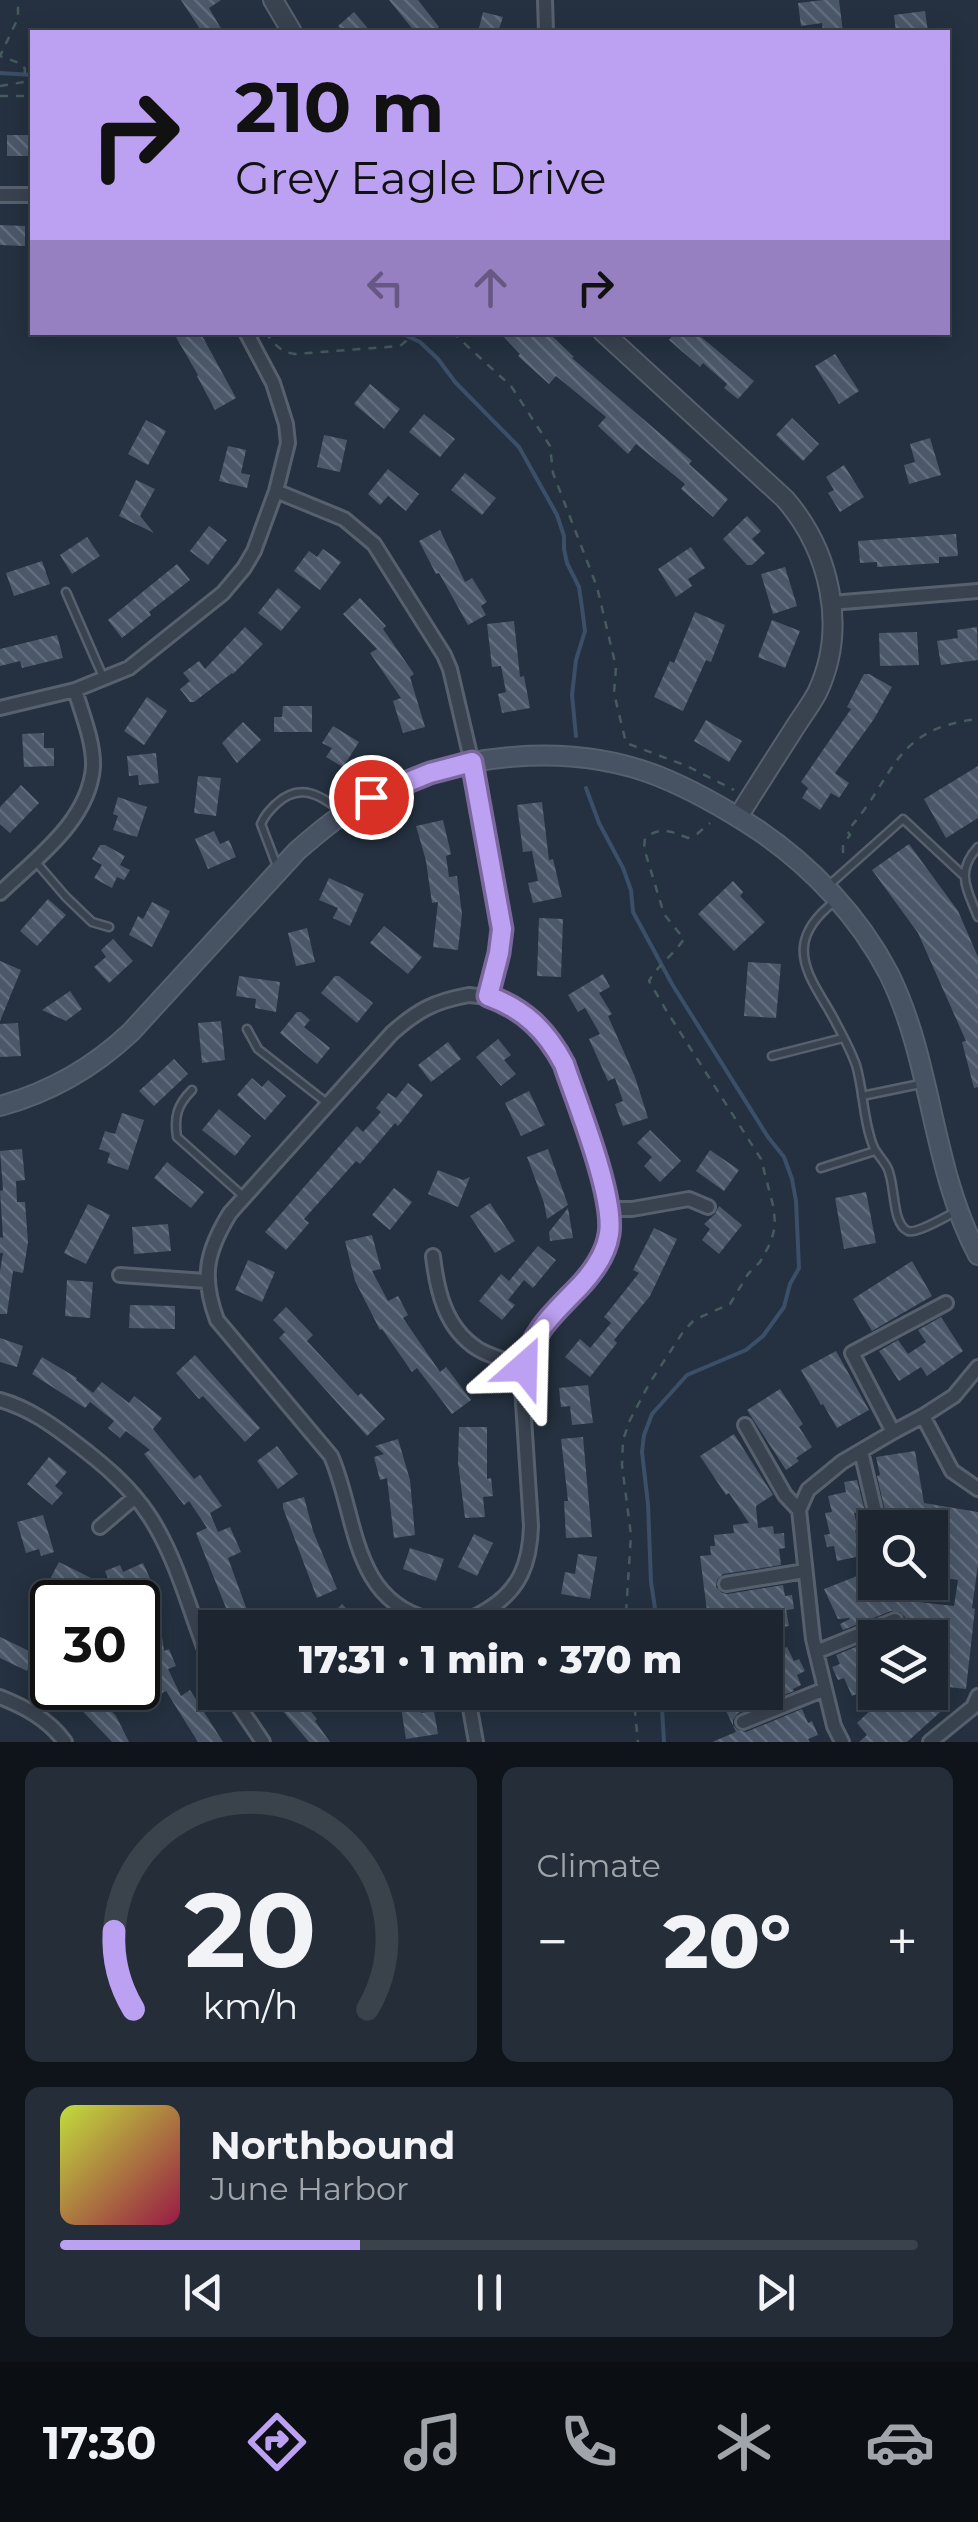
<!DOCTYPE html>
<meta charset="utf-8">
<style>
body{margin:0;font-family:Montserrat,sans-serif;background:#252d38;color:#f1f3f6;height:100vh;display:flex;flex-direction:column;font-size:38px;white-space:nowrap}
*{box-sizing:border-box;margin:0}
p{font-size:32px;color:#a0a5ab}
.icon{flex:none;width:55px;height:55px;fill:none;stroke:currentColor;stroke-width:2;stroke-linecap:round;stroke-linejoin:round}
.map{position:relative;height:1742px;overflow:hidden}
.drawer{display:flex;flex-direction:column;gap:25px;padding:25px;background:#0f141a;flex:1}
.drawer>*{flex:none}
.hud{position:absolute;left:30px;top:30px;width:920px;height:305px;border-radius:0px;box-shadow:0 5px 25px #0003,0 0 0 2px #3a424c;background:#bca0f2;color:#111;overflow:hidden}
.buttons{position:absolute;left:858px;top:1510px;display:grid;gap:20px}
.buttons a{display:grid;place-items:center;width:90px;height:90px;border-radius:0px;background:#1c2530;box-shadow:0 5px 25px #0003,0 0 0 2px #3a424c;font-size:50px}
.speed{position:absolute;left:30px;top:1580px;display:flex;gap:20px;font-size:50px;font-weight:700;text-align:center}
.speed>*{display:grid;place-content:center;width:130px;height:130px;border-radius:50%;background:#1c2530;box-shadow:0 5px 25px #0003,0 0 0 2px #3a424c;line-height:1}
.speed .limit{border:5px solid #111;border-radius:15px;background:#fff;color:#111}
.pin{position:absolute;display:grid;place-items:center;width:85px;height:85px;color:#fff;margin:-42px;border:5px solid #fff;border-radius:50%;box-shadow:0 2px 10px #0007}
.me{position:absolute;width:110px;margin:-55px;rotate:25deg;stroke-linejoin:round;filter:drop-shadow(0 0 8px #0008)}
.turn{display:flex;align-items:center;gap:35px;height:210px;padding:0 40px;font-size:45px}
.turn .icon{width:130px;height:130px;stroke-width:2.5}
.turn b{display:block;font-size:70px;line-height:85px}
.lanes{display:flex;align-items:center;height:95px;padding:0 40px;background:#0003;justify-content:center;gap:50px;direction:ltr}
.lanes .off{opacity:.35}
.big{font-size:75px;font-weight:800;line-height:1.1}
.drawer .widget{flex:1;display:flex;flex-direction:column;justify-content:center;gap:15px;min-width:0;padding:0 35px;border-radius:15px;background:#252d38}
.drawer .dial{align-items:center;gap:0}
.dial svg{height:260px;overflow:visible;fill:none;stroke:#3a424c;stroke-width:7;stroke-linecap:round;text-anchor:middle}
.dial text{fill:#f1f3f6;stroke:none}
.song{display:flex;align-items:center;gap:30px}
.cover{width:120px;height:120px;border-radius:15px;background:linear-gradient(135deg,hsl(70 70% 55%),hsl(340 70% 35%))}
.played{height:10px;border-radius:5px;background:linear-gradient(90deg,#bca0f2 35%,#3a424c 35%)}
.keys{display:flex;justify-content:space-around;direction:ltr}
.heat{display:flex;justify-content:space-between;align-items:center;font-size:55px;direction:ltr}
.drawer .tiles{flex:1;display:grid;gap:25px;grid-template-columns:1fr 1fr}
.widget:last-child{grid-column:span 2}
.trip{position:absolute;left:198px;top:1610px;width:585px;height:100px;border-radius:0px;background:#1c2530;box-shadow:0 5px 25px #0003,0 0 0 2px #3a424c;font-weight:800;line-height:100px;text-align:center}
.menu{display:flex;height:160px;justify-content:space-around;align-items:center;background:#0b0f13;color:#a0a5ab}
.menu .icon{width:70px;height:70px}
.menu .active{color:#bca0f2}
.menu b{font-size:45px;color:#f1f3f6}
.map>svg:first-child{display:block}
</style>
<div class="map">
<svg width="978" height="1742" viewBox="0 0 978 1742">
<defs>
<pattern id="building-back-hatch" width="6" height="6" patternUnits="userSpaceOnUse" patternTransform="scale(2.5)"><rect width="6" height="6" fill="#4b5869"/><path d="M-1 5l2 2M0 0l6 6M5-1l2 2" fill="none" stroke="#636e7d"/></pattern>
</defs>
<rect width="100%" height="100%" fill="#253140"/>
<g fill="none" stroke-linecap="round" stroke-linejoin="round">
<!-- stream -->
<path stroke="#3b4f69" stroke-width="4" d="M0,73L32,75
M399,332L420,342L438,359L455,382L519,447L557,515L564,536V549L567,563L579,587L583,615L585,631L576,660L572,695L576,736
M586,788L599,823L623,868L631,890L633,912L672,984L768,1137L784,1157L792,1179L796,1201L799,1268L790,1284L784,1307L763,1336L746,1350L687,1375L652,1414L644,1435L642,1452L648,1504L651,1582L658,1628
M661,1692L664,1742"/>
</g>
<!-- building -->
<path fill="url(#building-back-hatch)" d="M181,0H221L209,8L223,32H202Z
M389,0H418L439,27L433,32H415Z
M823,0H839L843,32H823L822,23L801,26L798,3Z
M925,11L928,32H896L894,15Z
M354,12L371,32H343L338,26Z
M483,12L503,17L498,32H478Z
M7,135H32V156H7Z
M0,225L25,226V246L0,245Z
M173,332H200L236,398L215,410L197,376L198,375Z
M499,332H548L574,357L572,358L692,461L689,464L728,499L713,517L681,489L685,484L636,444L628,454L598,426L606,417L556,376L549,384L518,356L520,354Z
M675,332H695L754,381L738,399L724,388L727,384L703,363L700,367L669,340Z
M835,354L859,391L839,404L815,366Z
M370,384L400,409L384,429L354,404Z
M424,414L455,439L440,457L409,432Z
M792,418L819,444L803,461L776,435Z
M146,420L166,431L148,465L128,454Z
M324,435L347,440L340,472L317,467Z
M930,438L941,475L909,484L904,465L915,462L910,444Z
M228,446L246,450L241,473L250,475L247,488L219,481Z
M844,465L864,497L840,512L828,493L834,490L826,477Z
M388,469L419,494L406,511L388,496L380,505L368,494Z
M465,473L496,498L482,515L451,490Z
M136,480L155,489L140,516L154,533L119,516Z
M747,516L761,531L752,539L765,553L752,565H747L723,539Z
M209,526L227,540L208,565L190,551Z
M440,530L465,582L472,578L487,602L481,606L486,615L468,625L439,573L436,574L419,541Z
M956,534L958,556L939,557V563L877,567V562L860,563L858,541Z
M87,537L100,556L72,574L60,555Z
M691,547L705,568L688,579L692,586L676,597L658,569Z
M323,549L341,562L320,590L294,571L309,551L317,557Z
M42,561L50,584L14,596L6,573Z
M177,564L190,580L149,612L151,615L122,638L108,620Z
M785,567L797,606L773,614L761,574Z
M278,588L301,607L281,631L258,613Z
M360,598L386,626L383,629L414,674L410,677L425,727L403,733L393,701L401,698L370,653L377,649L343,614Z
M695,612L725,625L711,662L706,660L683,711L654,697L670,661L674,663Z
M772,620L800,631L785,668L758,657Z
M514,621L520,677L524,676L530,708L502,713L498,694L506,692L501,666L492,667L487,624Z
M245,627L263,644L233,674L232,673L194,702H190L180,689L190,681L183,673L199,661L205,669Z
M977,627L978,660L941,665L937,641L958,638L957,630Z
M917,632L919,665L880,666L879,633Z
M57,635L63,658L22,668L20,661L0,666V649Z
M864,674H869L892,687L874,719L835,773L849,783L839,798L831,793L820,810L802,798L808,788L801,782L851,709L847,707Z
M147,697L167,711L144,745L124,731Z
M283,706H312V732H274V717H282Z
M706,720L742,741L729,762L694,741Z
M243,722L261,740L237,763L222,743Z
M333,726L359,742L343,767L326,757L332,748L322,743Z
M44,733V748H54V766L24,767L22,734Z
M156,753L159,783L139,785L138,775L129,776L127,756Z
M978,766V818L946,838L924,799Z
M198,776L221,778L216,816L194,813Z
M21,785L39,803L10,833L0,824V807Z
M118,797L147,807L137,837L113,830L118,816L113,814Z
M542,802L549,860L553,859L562,897L533,903L528,883L538,881L532,851L523,852L517,805Z
M443,820L451,854L446,856L449,877L457,876L462,914L458,950L433,947L438,902L432,903L426,861L416,826Z
M214,831L220,844L229,840L236,857L208,869L195,839Z
M909,844L958,911L978,957V1087L974,1088L962,1042L966,1041L918,933L872,870Z
M100,845H105L125,856L120,865L130,870L124,880L117,877L112,888L94,878L102,865L92,859Z
M329,878L364,894L350,926L333,918L338,908L319,900Z
M733,881L743,892L740,896L765,922L734,951L698,914Z
M48,899L66,915L37,946L20,931Z
M152,902L170,911L152,947L129,935L138,916L143,919Z
M539,918L563,919L561,977L537,976Z
M384,926L422,957L408,974L370,943Z
M307,928L315,962L296,966L288,933Z
M113,939L133,961L109,983L94,967L106,957L101,950Z
M0,961L21,970L0,1021Z
M748,962L781,964L776,1018L744,1016Z
M603,974L610,987L599,993L612,1014L608,1016L635,1077L648,1118L623,1126L615,1104L623,1101L615,1078L608,1081L589,1039L600,1034L585,1008L578,1012L568,995Z
M239,976L280,982L276,1012L255,1008L256,999L236,996Z
M335,976H339L373,1003L357,1023L321,993Z
M70,991L82,1009L66,1021L42,1010Z
M297,1012H301L310,1020L304,1027L330,1048L317,1064L280,1033Z
M221,1021L225,1060L202,1063L198,1023Z
M18,1023L21,1056L0,1057V1024Z
M498,1039L511,1055L504,1060L516,1074L501,1086L476,1057Z
M448,1042L461,1059L431,1082L418,1065Z
M174,1059L188,1074L154,1106L139,1091Z
M252,1078L262,1087L268,1080L286,1096L265,1120L237,1095Z
M408,1083L423,1095L398,1126L395,1123L360,1164L356,1161L304,1219L309,1223L286,1250L265,1232L357,1126L363,1132L381,1112L376,1108L388,1093L396,1098Z
M529,1091L545,1125L521,1136L505,1103Z
M219,1109L251,1136L235,1156L202,1130Z
M122,1113L144,1120L128,1170L107,1163L110,1153L99,1149L105,1131L115,1134Z
M650,1130L681,1161L660,1182L644,1166L652,1157L637,1143Z
M22,1149L25,1180L16,1181L17,1202H25L28,1242L23,1273L13,1271L7,1314H0V1271L3,1253H0V1237L3,1238L0,1191L3,1190L0,1151Z
M548,1149L568,1205L547,1219L544,1203L527,1157Z
M710,1150L739,1170L724,1191L696,1171Z
M167,1162L204,1192L191,1208L154,1178Z
M438,1170L463,1180L470,1177L458,1207L428,1194Z
M394,1188L412,1202L390,1230L372,1215Z
M866,1192L876,1243L844,1249L835,1198Z
M490,1203L515,1241L495,1253L470,1216Z
M88,1204L110,1215L86,1264L64,1253Z
M719,1206L742,1225L719,1254L702,1240L710,1229L704,1224L715,1214Z
M568,1208L573,1238L550,1241L549,1232Z
M168,1224L171,1251L134,1254L132,1227Z
M654,1228L677,1239L650,1296L614,1340L617,1343L590,1377L565,1357L580,1339L590,1348L611,1323L604,1317L639,1273L633,1270Z
M372,1235L381,1269L372,1271L388,1301L398,1296L408,1315L403,1318L440,1372L446,1367L471,1400L452,1414L417,1368L412,1372L382,1329L380,1330L355,1281L345,1241Z
M538,1246L556,1260L533,1288L524,1280L508,1300L515,1305L502,1320L479,1301L501,1274L509,1281Z
M248,1260L275,1272L262,1302L235,1290Z
M912,1261L932,1296L872,1331L853,1299Z
M67,1280L93,1282L90,1318L65,1316Z
M130,1305L175,1306V1329L129,1328Z
M286,1307L313,1335L307,1341L358,1396L361,1393L385,1419L367,1436L279,1338L285,1332L273,1320Z
M941,1317L963,1351L927,1376L921,1367L899,1381L879,1351L898,1340L908,1354L926,1342L918,1330Z
M0,1338L23,1346L17,1367L0,1362Z
M836,1351L869,1410L837,1428L823,1404L821,1405L801,1370Z
M195,1355L260,1428L245,1442L203,1396L199,1399L176,1373Z
M42,1357L77,1378L76,1380L93,1393L102,1382L129,1403L134,1396L162,1418L153,1429L194,1479L200,1475L222,1506L210,1513L218,1532L230,1527L241,1552L228,1558L248,1613L251,1612L258,1628H234L196,1533L207,1528L189,1501L184,1505L144,1454L150,1450L126,1431L120,1438L108,1428L114,1421L90,1402L85,1408L32,1374Z
M588,1385L593,1423L572,1425L570,1406L561,1407L559,1388Z
M780,1389L803,1424L799,1427L812,1447L796,1458L799,1461L786,1470L747,1410Z
M459,1427H487V1479L491,1478L493,1496L483,1497L485,1517L465,1518L458,1462Z
M734,1434L773,1495L756,1506L758,1528L773,1526L774,1534L784,1533L785,1548L779,1549L781,1565L723,1574L717,1580L716,1587L722,1593L728,1594L783,1585L785,1596L792,1595L794,1609L786,1610L789,1626L765,1630V1628H757V1625L720,1628L718,1610L707,1611L700,1556L711,1555L710,1546H715L714,1535L734,1533L733,1525L749,1523L729,1493L726,1495L700,1456Z
M583,1437L592,1537L566,1538L564,1501H568L561,1439Z
M398,1439L410,1480L415,1535L394,1538L387,1478L380,1480L374,1457L384,1454L375,1446Z
M277,1446L298,1474L278,1489L257,1461Z
M915,1451L924,1503L978,1512V1565L972,1608L975,1609L966,1689L931,1685L934,1659H930V1638H878L902,1627L905,1617L900,1612L891,1611L843,1630L840,1624L850,1619L849,1618L838,1619L824,1589L875,1569V1582H898L901,1587L911,1583L919,1602L954,1606L958,1580L940,1577L942,1564L932,1562L936,1515L903,1520L904,1528H889L877,1476L880,1475L876,1457Z
M49,1457L67,1472L55,1486L63,1493L52,1505L27,1484Z
M857,1480L865,1511L854,1513L858,1529L855,1530L861,1556L837,1561L834,1546L827,1547L824,1535L830,1534L825,1513L832,1512L828,1496L846,1492L844,1482Z
M304,1497L313,1531L337,1589L317,1598L283,1508V1503Z
M43,1515L54,1552L41,1556L39,1549L26,1553L17,1522Z
M474,1534L493,1543L477,1576L458,1567Z
M410,1548L444,1559L436,1581L403,1569Z
M578,1554L597,1557L590,1599L561,1594L565,1572L575,1574Z
M59,1562L95,1580L87,1597L50,1579Z
M143,1563L153,1585L127,1596L122,1584L112,1588L105,1571L120,1565L123,1572Z
M342,1604L365,1628H318Z
M158,1606L164,1651L169,1649L176,1666L168,1669L181,1696L190,1690L223,1742H198L166,1691L156,1696L145,1671L156,1666L147,1648H141L138,1609Z
M548,1609L567,1628H530Z
M0,1637L52,1662V1680L30,1664L27,1671L0,1658Z
M875,1639V1686L852,1696L844,1678L838,1680L832,1667L840,1664L836,1655Z
M787,1647L794,1661L799,1659L805,1671L797,1675L801,1685L793,1689L794,1691L738,1713L733,1720V1725L738,1730L746,1732L802,1709L808,1723L812,1721L818,1735L808,1739L810,1742H712L736,1732L720,1698L732,1692H765V1656Z
M62,1688H89L116,1716L129,1742H112L73,1701L77,1698Z
M288,1692H295L317,1719L315,1721L330,1742H309L276,1703Z
M895,1692H936L948,1705L907,1742H859L867,1735L857,1723L875,1706V1711Z
M418,1693L421,1713L434,1711L438,1734L406,1739L399,1695Z"/>
<g fill="none" stroke-linecap="round" stroke-linejoin="round">
<!-- service casing -->
<g stroke="#57616d" stroke-width="11">
<path id="service" d="M66,592L104,679
M978,847C955,872 967,889 978,917
M35,861L66,897L92,922L109,927
M277,866L261,824C265,815 269,811 276,804C301,781 321,796 344,813
M828,886L903,819L963,875
M834,902C820,913 806,927 804,946C801,973 825,1000 836,1023C843,1036 851,1051 856,1065C864,1092 863,1122 874,1148C878,1155 883,1160 887,1167C896,1183 891,1224 908,1231C917,1234 947,1216 957,1211
M247,1029L258,1049L327,1103
M772,1056L843,1038
M192,1090C177,1105 174,1117 177,1137L243,1196
M862,1096L925,1083
M821,1168L875,1151"/>
</g>
<!-- minor casing -->
<g stroke="#57616d" stroke-width="18">
<path id="minor" d="M545,0L546,32
M0,195H32
M276,491L344,519L374,544L444,655L450,669L472,763L502,929L499,953L488,996
M831,603L978,591
M0,708L75,690L129,668L223,593L244,568L254,551L276,491L288,443L286,424L273,383L246,332
M0,893C35,859 89,821 93,767C94,742 82,714 75,690
M469,995C514,998 543,1025 564,1064L604,1187L609,1209L610,1231L604,1252L593,1270L552,1314L527,1351L522,1387L531,1526C530,1563 520,1590 487,1610C469,1622 449,1624 428,1619C351,1599 357,1515 331,1456L217,1320C201,1277 206,1252 230,1213L392,1033C418,1010 435,1001 469,995Z
M609,1209H632L689,1199L708,1207
M433,1256C437,1291 445,1328 478,1349C491,1357 509,1361 524,1367
M120,1275L206,1281
M0,1400C28,1408 51,1424 73,1441C102,1463 130,1486 150,1517C176,1557 189,1608 206,1652L215,1669
M923,1416L954,1396L978,1367
M745,1425L785,1495L799,1510
M893,1432L852,1353L946,1303
M861,1451L879,1528
M100,1527L135,1497
M726,1584L805,1571
M816,1652L895,1620
M229,1692L263,1742
M467,1692L476,1742
M0,1697C25,1707 48,1719 65,1742
M743,1722L825,1689
M842,1742L834,1726L813,1639L799,1510L808,1490L842,1462L893,1432L923,1416L952,1471L978,1489
M930,1742L973,1707L978,1696"/>
</g>
<!-- tertiary casing -->
<g stroke="#57616d" stroke-width="22">
<path id="tertiary" d="M273,0L292,32
M603,332L785,499C830,551 848,628 817,693C810,706 800,719 792,732C774,760 756,788 738,817"/>
</g>
<!-- secondary casing -->
<g stroke="#57616d" stroke-width="22">
<path id="secondary" d="M0,1106C51,1092 93,1068 131,1032L297,851C320,831 344,811 371,797C455,753 568,741 658,776C693,790 726,809 758,830C811,866 859,916 889,974C933,1063 931,1167 978,1255"/>
</g>
<!-- path -->
<path stroke="#455b5e" stroke-width="2.5" stroke-dasharray="8 8" stroke-linecap="butt" d="M0,86L24,82L25,69L22,64L0,56L18,18V0
M0,96H32
M265,332C274,344 280,352 295,354L400,346L406,341L408,332
M452,332L511,386L550,446L553,473L597,587L616,667L614,693L626,743L687,766L734,790
M843,853V844L850,835L847,831C897,776 891,729 978,719
M625,1628L631,1535L622,1465L623,1440L630,1420L649,1384L683,1332L694,1320L730,1304L748,1274L760,1262L771,1242L775,1226L774,1209L761,1159L666,1010L649,981C658,965 674,954 684,939L664,914L644,848L645,838C661,826 670,831 688,838L697,834L710,823
M633,1692L638,1742"/>
<!-- service -->
<use href="#service" stroke="#394350" stroke-width="6"/>
<!-- minor -->
<use href="#minor" stroke="#394350" stroke-width="12"/>
<!-- tertiary -->
<use href="#tertiary" stroke="#394350" stroke-width="18"/>
<!-- secondary -->
<use href="#secondary" stroke="#475263" stroke-width="18"/>
</g>
<g fill="none" stroke-linecap="round" stroke-linejoin="round">
<!-- route casing -->
<g stroke="#7a689d" stroke-width="25">
<path id="route" d="M371,797L430,773L472,762L502,929L499,953L488,996C524,1009 546,1030 564,1064C577,1103 615,1196 609,1234C606,1254 594,1271 580,1286C555,1312 532,1331 524,1367"/>
</g>
<!-- route -->
<use href="#route" stroke="#bca0f2" stroke-width="18"/>
</g>
</svg>
<div class="buttons">
<a><svg class="icon" aria-label="search" viewBox="0 0 24 24"><circle cx="10" cy="10" r="6"/><path d="M15 15l6 6"/></svg></a>
<a><svg class="icon" aria-label="layers" viewBox="0 0 24 24"><path d="M12 4l9 5-9 5-9-5zM3 14l9 5 9-5"/></svg></a>
</div>
<div class="speed"><div class="limit">30</div></div>
<div class="pin" style="left:371px;top:797px;background:#d93025"><svg class="icon" aria-label="arrive" viewBox="0 0 24 24"><path d="M6 21V4h12l-3 4 3 4H6"/></svg></div>
<svg class="me" style="left:524px;top:1367px" viewBox="-20 -20 40 40"><path d="M0-17L14 15 0 8-14 15z" fill="#bca0f2" stroke="#fff" stroke-width="4"/></svg>
<div class="trip">17:31 · 1 min · 370 m</div>
<div class="hud">
<div class="turn"><svg class="icon" aria-label="right" viewBox="0 0 24 24"><path d="M7 20v-9h11M14 6l5 5-5 5"/></svg><div><b>210 m</b>Grey Eagle Drive</div></div>
<div class="lanes"><svg class="icon off" aria-label="left" viewBox="0 0 24 24"><path d="M17 20v-9H6M10 6l-5 5 5 5"/></svg><svg class="icon off" aria-label="ahead" viewBox="0 0 24 24"><path d="M12 20V5M6 11l6-6 6 6"/></svg><svg class="icon" aria-label="right" viewBox="0 0 24 24"><path d="M7 20v-9h11M14 6l5 5-5 5"/></svg></div>
</div>
</div>
<section class="drawer">
<div class="tiles">
<div class="widget dial"><svg viewBox="0 0 100 80">
<path d="M14 69A42 42 0 1 1 86 69"/>
<path d="M14 69A42 42 0 0 1 8 45" stroke="#bca0f2"/>
<text x="50" y="56" font-size="32" font-weight="700">20</text>
<text x="50" y="72" font-size="11">km/h</text>
</svg></div>
<div class="widget"><p>Climate</p>
<div class="heat"><a>−</a><b class="big">20°</b><a>+</a></div>
</div>
<div class="widget">
<div class="song"><i class="cover"></i><div><b>Northbound</b><p>June Harbor</p></div></div>
<div class="played"></div>
<div class="keys"><svg class="icon" aria-label="previous" viewBox="0 0 24 24"><path d="M18 5L8 12l10 7zM5 5v14"/></svg><svg class="icon" aria-label="pause" viewBox="0 0 24 24"><path d="M8 5v14M16 5v14"/></svg><svg class="icon" aria-label="next" viewBox="0 0 24 24"><path d="M6 5l10 7-10 7zM19 5v14"/></svg></div>
</div>
</div>
</section>
<nav class="menu">
<b>17:30</b>
<svg class="icon active" aria-label="directions" viewBox="0 0 24 24"><path d="M12 3l9 9-9 9-9-9zM9 14v-3h6M13 9l2 2-2 2"/></svg>
<svg class="icon" aria-label="music" viewBox="0 0 24 24"><path d="M9 18V5l10-2v13"/><circle cx="6" cy="18" r="3"/><circle cx="16" cy="16" r="3"/></svg>
<svg class="icon" aria-label="phone" viewBox="0 0 24 24"><path d="M5 4h4l2 5-3 2q2 4 5 5l2-3 5 2v4C11 20 4 13 5 4z"/></svg>
<svg class="icon" aria-label="climate" viewBox="0 0 24 24"><path d="M12 3v18M4 7l16 10M4 17L20 7"/></svg>
<svg class="icon" aria-label="car" viewBox="0 0 24 24"><path d="M5 17H2v-5l4-1 3-4h7l3 4 3 1v5h-3M9 17h6M6 11h13"/><circle cx="7" cy="17" r="2"/><circle cx="17" cy="17" r="2"/></svg>
</nav>
